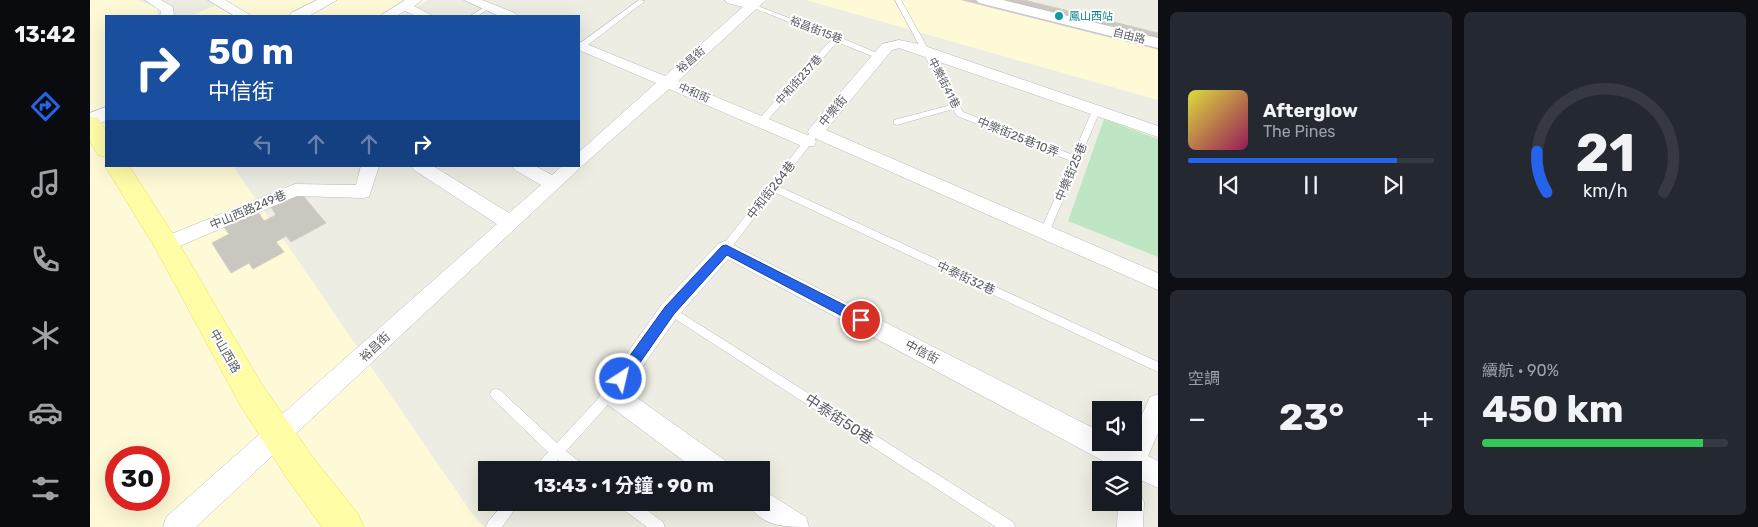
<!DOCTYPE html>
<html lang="zh-TW">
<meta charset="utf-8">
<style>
body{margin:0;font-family:Rubik,"Noto Sans TC",sans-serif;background:#242831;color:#f1f3f6;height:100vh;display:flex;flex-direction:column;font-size:19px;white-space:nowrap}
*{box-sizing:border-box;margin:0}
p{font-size:16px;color:#9ea1a6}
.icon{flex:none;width:28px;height:28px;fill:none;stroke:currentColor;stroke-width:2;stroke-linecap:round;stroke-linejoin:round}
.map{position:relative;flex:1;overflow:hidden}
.panel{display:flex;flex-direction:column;gap:12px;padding:12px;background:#0d0f14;width:600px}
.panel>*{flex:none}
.top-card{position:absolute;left:15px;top:15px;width:475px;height:152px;border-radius:0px;box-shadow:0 5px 20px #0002;background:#1a4fa0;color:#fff;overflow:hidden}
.buttons{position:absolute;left:1002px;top:401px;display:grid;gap:10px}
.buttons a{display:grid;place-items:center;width:50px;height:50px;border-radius:0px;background:#171b24;box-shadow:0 5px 20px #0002;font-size:25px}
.speed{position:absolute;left:15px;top:446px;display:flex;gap:10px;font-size:25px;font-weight:700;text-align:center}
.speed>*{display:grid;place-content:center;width:65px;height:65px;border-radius:50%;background:#171b24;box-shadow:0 5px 20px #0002;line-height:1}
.speed .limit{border:8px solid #d22;background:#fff;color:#111}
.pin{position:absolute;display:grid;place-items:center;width:42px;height:42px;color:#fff;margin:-21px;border:2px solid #fff;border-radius:50%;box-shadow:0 1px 5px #0007}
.me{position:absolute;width:55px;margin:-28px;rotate:35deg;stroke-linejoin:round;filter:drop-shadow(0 0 4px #0008)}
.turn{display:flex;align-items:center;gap:18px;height:105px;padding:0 20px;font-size:22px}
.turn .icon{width:65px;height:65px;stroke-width:2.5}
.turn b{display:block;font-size:35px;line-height:42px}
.lanes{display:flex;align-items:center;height:48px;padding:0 20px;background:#0003;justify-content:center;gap:25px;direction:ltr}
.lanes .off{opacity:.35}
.big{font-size:38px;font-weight:700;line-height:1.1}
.panel .tile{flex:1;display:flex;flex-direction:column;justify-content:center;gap:8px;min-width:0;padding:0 18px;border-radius:8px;background:#242831}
.panel .dial{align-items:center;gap:0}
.dial svg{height:130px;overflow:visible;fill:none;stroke:#363941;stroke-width:7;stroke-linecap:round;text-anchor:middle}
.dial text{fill:#f1f3f6;stroke:none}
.song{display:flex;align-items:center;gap:15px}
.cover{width:60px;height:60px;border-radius:8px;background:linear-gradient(135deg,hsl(60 70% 55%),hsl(330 70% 35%))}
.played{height:5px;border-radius:2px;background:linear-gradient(90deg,#2563eb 85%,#363941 85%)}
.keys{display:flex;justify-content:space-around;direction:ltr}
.heat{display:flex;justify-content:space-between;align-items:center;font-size:28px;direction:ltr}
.charge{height:8px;border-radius:4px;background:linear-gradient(90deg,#34c759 90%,#363941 0)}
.panel .tiles{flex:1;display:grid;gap:12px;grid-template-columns:repeat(2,1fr)}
.trip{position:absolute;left:388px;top:461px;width:292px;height:50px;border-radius:0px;background:#171b24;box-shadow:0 5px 20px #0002;font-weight:700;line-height:50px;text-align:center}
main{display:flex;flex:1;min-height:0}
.tab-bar{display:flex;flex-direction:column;width:90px;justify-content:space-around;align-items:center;background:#090b0e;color:#9ea1a6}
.tab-bar .icon{width:35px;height:35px}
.tab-bar .active{color:#2563eb}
.tab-bar b{font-size:22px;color:#f1f3f6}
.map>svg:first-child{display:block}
</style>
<main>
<nav class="tab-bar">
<b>13:42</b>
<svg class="icon active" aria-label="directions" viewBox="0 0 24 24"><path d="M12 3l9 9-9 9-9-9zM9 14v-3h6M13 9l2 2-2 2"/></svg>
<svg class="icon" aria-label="music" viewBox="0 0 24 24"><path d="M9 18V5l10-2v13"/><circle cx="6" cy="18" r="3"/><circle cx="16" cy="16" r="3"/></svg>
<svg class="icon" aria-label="phone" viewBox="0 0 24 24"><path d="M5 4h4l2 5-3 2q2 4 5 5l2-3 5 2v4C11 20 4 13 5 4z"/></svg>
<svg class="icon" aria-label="climate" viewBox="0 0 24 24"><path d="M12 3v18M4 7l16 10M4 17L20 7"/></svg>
<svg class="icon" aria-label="car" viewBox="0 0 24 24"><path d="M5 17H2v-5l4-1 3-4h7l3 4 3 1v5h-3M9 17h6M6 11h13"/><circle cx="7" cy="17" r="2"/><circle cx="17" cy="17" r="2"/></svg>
<svg class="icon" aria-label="filters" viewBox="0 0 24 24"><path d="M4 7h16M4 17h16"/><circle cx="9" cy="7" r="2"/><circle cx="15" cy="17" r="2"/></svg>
</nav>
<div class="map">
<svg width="1068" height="527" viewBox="0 0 1068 527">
<rect width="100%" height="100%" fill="#eeede3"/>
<!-- commercial -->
<path fill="#fefad7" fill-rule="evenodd" d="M0,0H47L67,8L68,16H16V166H143L383,515L395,527H0ZM26,458H69V500H26Z
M137,0H338L309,16H101Z
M716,0H869L1068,50V100Z"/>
<!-- green -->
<path fill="#bfe6c4" d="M1014,119L1068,139V257L978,221Z"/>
<!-- building -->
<path fill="#c9c7c0" stroke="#d2cfc1" d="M873,0H934L1068,33V49Z
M210,192L236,223L201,242L196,236L186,242L194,252L163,269L159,263L141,273L122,243L139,234L133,226L166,209L174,221L186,215L181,207Z"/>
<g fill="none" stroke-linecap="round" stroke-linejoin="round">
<!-- service casing -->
<g stroke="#b8babf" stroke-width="1">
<path id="service" d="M549,0L555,1L494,48H489V44Z
M805,0H811L873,112L983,155L1002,111L1006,108L1010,111L990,158L991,160L989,162L958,235L955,236L950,232L981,161L867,116L863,109L807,125L804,124V120L861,105Z
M398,5L401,7L400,8L387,16H380Z
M661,5H665L749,37L794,56L787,58L747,42L674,124H668V120L742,39L661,7Z
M723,132L727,135L726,137L688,186L1068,362V372L684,192L638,252H632L630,249L632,246L720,133Z
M580,306L923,522L925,527H906L576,313L575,310L576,307Z
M521,388L525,389L527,393L525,397L476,451L495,466L497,470H481L468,460L459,470H444L446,466L458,452L402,398L400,394L402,390L406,389L410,390L467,443L517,389Z
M415,502H430L412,527H396L398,522Z
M529,502H546L573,522L575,527H557L530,507Z"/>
</g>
<!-- minor casing -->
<g stroke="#b8babf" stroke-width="1">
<path id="minor" d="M55,0H71L83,7L84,16H70L71,11Z
M118,0H135L162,16H145Z
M315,0H332L324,6L343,16H326L315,11L306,16H290Z
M374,0H392L425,13L427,16H409Z
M635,0H676L588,81L724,138L726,142L724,146H712L579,89L492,166L106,527H73L76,517L407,224L324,170L321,166H343L419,213L451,185L425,170L422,166H445L462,175L472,166H489V152L566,83L489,50V41L575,76L653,7L637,3Z
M809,40L829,44L1068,126V137L809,48L802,50L736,130L1068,273V290L720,136L718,132L720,128L792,44Z
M271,166H289L279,197L273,198L207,196L83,249L76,251L69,249L66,244L69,239L205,184L266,185Z
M635,241L1011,432V442H1031L1037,446L1039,442H1044V432L1060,397L1068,394V433L1058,456L1068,461V488L1051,480L1044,482V470H1030L638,259L588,316L536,390L636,461L640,470H606L513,401L509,393L572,304L628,244Z
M671,489L716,517L719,527C694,527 670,527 658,502H671Z
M1044,490L1050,493L1054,502L1053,527H1027L1028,502H1044Z"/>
</g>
<!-- tertiary casing -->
<g stroke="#b8babf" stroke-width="1">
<path id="tertiary" d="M227,0H247L219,16H199L201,13Z
M886,0H913L1068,38V48L889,3Z
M16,107V121L0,127V113Z"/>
</g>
<!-- primary casing -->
<g stroke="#f2dc57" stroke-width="1">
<path id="primary" d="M0,116L8,118L16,131V157L8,155L0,142Z
M16,164V166H39L85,237L171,383L222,456L268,514L274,527H232L198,480L149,403L67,251L15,166Z"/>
</g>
<!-- service -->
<use href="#service" fill="#fff" fill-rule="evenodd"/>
<!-- minor -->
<use href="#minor" fill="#fff" fill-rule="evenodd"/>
<!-- tertiary -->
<use href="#tertiary" fill="#fff" fill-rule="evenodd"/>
<!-- primary -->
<use href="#primary" fill="#fffda6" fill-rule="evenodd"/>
</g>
<!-- route -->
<path fill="#2563eb" stroke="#184099" d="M636,245L776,316L777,320L776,324H767L637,255L584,314L535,384H526L524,379L526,375L575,307L632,246Z"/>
<!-- markers -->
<circle fill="#0f9aa8" stroke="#fff" stroke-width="2" cx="969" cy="16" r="5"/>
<g text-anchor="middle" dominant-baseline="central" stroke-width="4" stroke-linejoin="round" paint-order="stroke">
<!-- far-culture labels -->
<g font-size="11" fill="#0d838f" stroke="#fff" text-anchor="start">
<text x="979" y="16">鳳山西站</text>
</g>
<!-- far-street labels -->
<g font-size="11" fill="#5b5d64" stroke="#fff">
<text transform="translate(726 30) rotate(21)">裕昌街15巷</text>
<text transform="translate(1039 36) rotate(14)">自由路</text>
<text transform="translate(601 60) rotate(-41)">裕昌街</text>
<text transform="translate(709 80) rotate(-48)">中和街237巷</text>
<text transform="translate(854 83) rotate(63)">中樂街41巷</text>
<text transform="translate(604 93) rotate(23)">中和街</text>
</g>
<!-- street labels -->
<g font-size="12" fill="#5b5d64" stroke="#fff">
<text transform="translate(743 111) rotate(-50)">中樂街</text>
<text transform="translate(928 137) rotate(22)">中樂街25巷10弄</text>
<text transform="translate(981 172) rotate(-67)">中樂街25巷</text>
<text transform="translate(681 190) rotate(-52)">中和街264巷</text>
<text transform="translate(158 210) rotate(-23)">中山西路249巷</text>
<text transform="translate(876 278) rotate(25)">中泰街32巷</text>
<text transform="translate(285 347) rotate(-43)">裕昌街</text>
<text transform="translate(135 351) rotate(60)">中山西路</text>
<text transform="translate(832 352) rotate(28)">中信街</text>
</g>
<!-- near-street labels -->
<g font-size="15" fill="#5b5d64" stroke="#fff">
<text transform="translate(749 419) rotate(33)">中泰街50巷</text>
</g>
</g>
</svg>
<div class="buttons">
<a><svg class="icon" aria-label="sound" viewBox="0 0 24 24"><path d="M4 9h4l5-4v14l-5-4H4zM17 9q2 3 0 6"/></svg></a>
<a><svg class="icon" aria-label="layers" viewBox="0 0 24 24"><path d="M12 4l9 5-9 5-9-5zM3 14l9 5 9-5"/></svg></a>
</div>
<div class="speed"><div class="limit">30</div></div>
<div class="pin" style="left:771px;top:320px;background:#d93025"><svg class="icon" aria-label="arrive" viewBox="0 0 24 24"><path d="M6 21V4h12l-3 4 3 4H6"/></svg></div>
<svg class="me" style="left:531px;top:379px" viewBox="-20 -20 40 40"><circle r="17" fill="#2563eb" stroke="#fff" stroke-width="3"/><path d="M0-11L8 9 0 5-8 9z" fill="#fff"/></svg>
<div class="trip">13:43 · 1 分鐘 · 90 m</div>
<div class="top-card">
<div class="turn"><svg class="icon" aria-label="right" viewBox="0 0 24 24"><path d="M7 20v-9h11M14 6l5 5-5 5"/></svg><div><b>50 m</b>中信街</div></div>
<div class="lanes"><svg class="icon off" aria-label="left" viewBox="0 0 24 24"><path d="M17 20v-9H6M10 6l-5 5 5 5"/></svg><svg class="icon off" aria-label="ahead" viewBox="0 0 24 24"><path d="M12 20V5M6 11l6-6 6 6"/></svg><svg class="icon off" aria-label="ahead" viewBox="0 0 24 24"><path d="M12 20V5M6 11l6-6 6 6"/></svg><svg class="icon" aria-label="right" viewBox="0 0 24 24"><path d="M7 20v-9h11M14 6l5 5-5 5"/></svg></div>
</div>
</div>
<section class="panel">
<div class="tiles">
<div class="tile">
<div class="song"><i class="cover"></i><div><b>Afterglow</b><p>The Pines</p></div></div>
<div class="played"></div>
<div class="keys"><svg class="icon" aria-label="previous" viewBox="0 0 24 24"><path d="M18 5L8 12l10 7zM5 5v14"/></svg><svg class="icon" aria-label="pause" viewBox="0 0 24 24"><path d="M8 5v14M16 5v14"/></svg><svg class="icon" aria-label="next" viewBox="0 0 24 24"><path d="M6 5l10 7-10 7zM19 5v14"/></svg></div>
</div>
<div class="tile dial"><svg viewBox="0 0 100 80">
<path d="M14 69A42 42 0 1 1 86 69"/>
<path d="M14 69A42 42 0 0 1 8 44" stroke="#2563eb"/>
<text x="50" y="56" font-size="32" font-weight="700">21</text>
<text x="50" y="72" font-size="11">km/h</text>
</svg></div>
<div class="tile"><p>空調</p>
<div class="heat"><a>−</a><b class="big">23°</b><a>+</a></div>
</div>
<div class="tile"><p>續航 · 90%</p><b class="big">450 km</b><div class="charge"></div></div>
</div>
</section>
</main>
